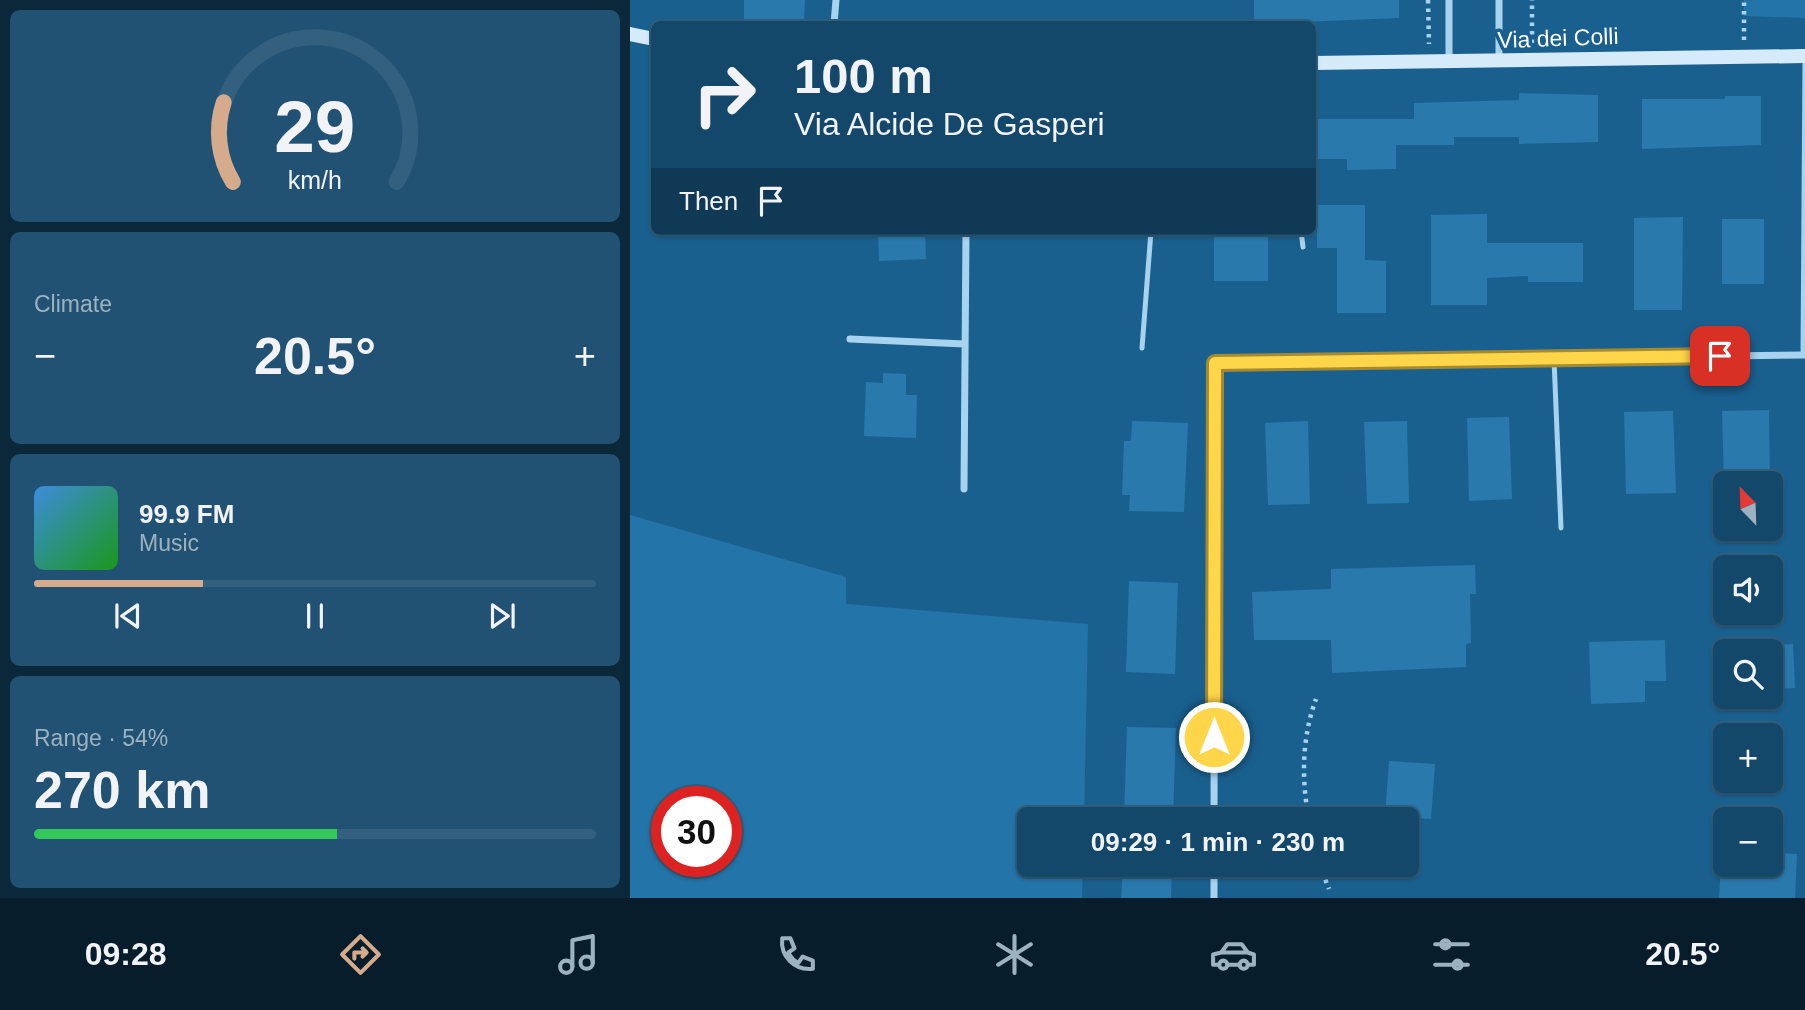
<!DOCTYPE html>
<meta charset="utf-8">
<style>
body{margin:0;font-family:Helvetica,sans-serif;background:#215273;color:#f1f3f6;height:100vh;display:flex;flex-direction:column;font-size:26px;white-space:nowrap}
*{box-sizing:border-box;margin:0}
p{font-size:23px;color:#9db2c1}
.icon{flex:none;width:38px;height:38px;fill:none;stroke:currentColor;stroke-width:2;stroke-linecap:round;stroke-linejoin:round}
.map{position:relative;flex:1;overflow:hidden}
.sheet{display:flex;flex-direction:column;gap:10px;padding:10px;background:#0b283b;width:630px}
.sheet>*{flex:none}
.hud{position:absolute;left:21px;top:21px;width:665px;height:214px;border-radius:10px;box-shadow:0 2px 5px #0004,0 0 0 2px #33607e;background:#14486b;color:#f1f3f6;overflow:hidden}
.needle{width:46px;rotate:337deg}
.buttons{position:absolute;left:1083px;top:471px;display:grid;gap:14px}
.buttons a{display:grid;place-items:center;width:70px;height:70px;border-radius:10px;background:#14486b;box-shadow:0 2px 5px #0004,0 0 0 2px #33607e;font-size:35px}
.speed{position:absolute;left:21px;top:786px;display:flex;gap:14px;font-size:35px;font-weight:700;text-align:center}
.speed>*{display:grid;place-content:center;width:91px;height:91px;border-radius:50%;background:#14486b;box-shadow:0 2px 5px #0004,0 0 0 2px #33607e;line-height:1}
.speed .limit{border:10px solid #d22;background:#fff;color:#111}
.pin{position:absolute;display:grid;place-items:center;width:60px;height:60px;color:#fff;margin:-30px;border-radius:14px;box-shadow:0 4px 10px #0006}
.me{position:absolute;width:77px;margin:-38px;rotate:0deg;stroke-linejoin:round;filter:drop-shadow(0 0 5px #0008)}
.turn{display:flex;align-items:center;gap:24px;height:147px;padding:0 28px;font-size:32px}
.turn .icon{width:91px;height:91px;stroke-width:2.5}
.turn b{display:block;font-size:49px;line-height:60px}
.then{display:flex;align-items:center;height:66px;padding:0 28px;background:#0003;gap:14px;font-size:26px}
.big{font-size:52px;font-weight:700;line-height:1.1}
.sheet .widget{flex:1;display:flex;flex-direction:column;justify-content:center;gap:10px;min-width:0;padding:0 24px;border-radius:10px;background:#215273}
.sheet .dial{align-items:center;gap:0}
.dial svg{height:182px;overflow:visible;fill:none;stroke:#33607e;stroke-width:7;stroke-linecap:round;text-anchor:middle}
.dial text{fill:#f1f3f6;stroke:none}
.song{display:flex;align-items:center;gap:21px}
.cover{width:84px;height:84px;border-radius:10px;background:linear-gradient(135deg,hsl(210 70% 55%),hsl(120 70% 35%))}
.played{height:7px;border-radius:4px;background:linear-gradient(90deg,#d6ab8b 30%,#33607e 30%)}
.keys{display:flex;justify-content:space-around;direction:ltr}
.heat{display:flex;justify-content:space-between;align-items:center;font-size:38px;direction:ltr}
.charge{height:10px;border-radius:5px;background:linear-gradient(90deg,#34c759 54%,#33607e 0)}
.trip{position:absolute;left:387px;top:807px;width:402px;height:70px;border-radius:10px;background:#14486b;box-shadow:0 2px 5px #0004,0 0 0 2px #33607e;font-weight:700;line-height:70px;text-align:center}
.tab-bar{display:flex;height:112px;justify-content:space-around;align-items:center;background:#081d2b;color:#9db2c1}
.tab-bar .icon{width:49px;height:49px}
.tab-bar .active{color:#d6ab8b}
.tab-bar b{font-size:32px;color:#f1f3f6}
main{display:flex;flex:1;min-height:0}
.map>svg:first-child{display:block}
</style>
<main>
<section class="sheet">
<div class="widget dial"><svg viewBox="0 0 100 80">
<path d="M14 69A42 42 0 1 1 86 69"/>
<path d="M14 69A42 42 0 0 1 10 34" stroke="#d6ab8b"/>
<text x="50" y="56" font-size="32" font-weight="700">29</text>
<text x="50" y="72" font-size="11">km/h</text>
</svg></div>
<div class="widget"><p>Climate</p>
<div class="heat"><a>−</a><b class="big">20.5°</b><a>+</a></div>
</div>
<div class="widget">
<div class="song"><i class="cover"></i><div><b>99.9 FM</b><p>Music</p></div></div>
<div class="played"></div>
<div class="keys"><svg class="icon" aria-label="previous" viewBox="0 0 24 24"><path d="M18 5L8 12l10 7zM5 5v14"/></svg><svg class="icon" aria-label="pause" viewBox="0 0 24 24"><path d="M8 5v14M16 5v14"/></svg><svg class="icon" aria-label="next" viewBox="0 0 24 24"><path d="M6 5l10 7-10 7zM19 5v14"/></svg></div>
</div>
<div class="widget"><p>Range · 54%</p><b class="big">270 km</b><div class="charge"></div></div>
</section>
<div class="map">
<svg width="1175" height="898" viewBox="0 0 1175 898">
<rect width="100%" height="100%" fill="#1a608f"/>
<!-- green -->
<path fill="#2374a8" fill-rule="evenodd" d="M1114,0H1175V18L1114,16Z
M0,515L216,577V604L458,624L454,819H399V864L453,865L452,898H0ZM37,802H96V861H37Z"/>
<!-- building -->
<path fill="#2979ad" d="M114,0H175L174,21L114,19Z
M624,0H769V18L624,24Z
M889,93L968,95V142L889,144V137H824V145H766V169L717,170V159H682V119H784V103L889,100Z
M1095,96H1131V145L1012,149V99H1095Z
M687,205H735V260L756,261V313H707V248H687Z
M857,214V243H953V282H898V276L857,278V305H801V215Z
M1053,217L1052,310H1004V218Z
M1092,219H1134V284H1092Z
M248,231H295L296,259L249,261Z
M584,231H638V281H584Z
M253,373L276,374V395H287L286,438L234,436L236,382L253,383Z
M1139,410L1140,483H1094L1092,411Z
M1043,411L1046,493L996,494L994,412Z
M879,417L882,499L839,501L837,418Z
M502,421L558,423L554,512L499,511L500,495H492L494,441H501Z
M678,421L680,504L638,505L635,423Z
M777,421L779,503L737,504L734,422Z
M845,565L846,594H840L841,643L836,644V667L702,673L701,640H624L622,592L701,589V569Z
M499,581L548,583L545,674L496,672Z
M1035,640L1036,681H1015V702L961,704L959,642Z
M1163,644L1165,688L1141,689V645Z
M497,727L546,728L543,819L494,818Z
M759,761L805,764L801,819L755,816Z
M1141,853L1167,854L1165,898H1089L1091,864H1141Z
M493,864H542L541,898H491Z"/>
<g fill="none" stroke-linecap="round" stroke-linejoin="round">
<!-- path -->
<path stroke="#a7d3ee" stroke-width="4.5" stroke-dasharray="3.5 5" stroke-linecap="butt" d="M798,0L799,44
M1114,40V0
M902,43V0
M679,819C671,779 672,737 686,699
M689,864L699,889"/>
<!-- lane -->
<path stroke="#a7d3ee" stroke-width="5" d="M671,231L673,247
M512,348L521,231
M1173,355L1175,59
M924,359L931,528"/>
<!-- street -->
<path stroke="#a7d3ee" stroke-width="7" d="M869,0V62
M204,24L206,0
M819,62V0
M220,339L335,344
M334,489L336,231
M584,819L585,363L1175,355
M584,898V864"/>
<!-- secondary -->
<path stroke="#d5ebfa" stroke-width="14" d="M0,34L24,39
M682,63L1175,56"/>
</g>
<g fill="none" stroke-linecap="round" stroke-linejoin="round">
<!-- route casing -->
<g stroke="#a68a30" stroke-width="18">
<path id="route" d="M584,737L585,363L1090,356"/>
</g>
<!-- route -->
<use href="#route" stroke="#ffd54a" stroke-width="12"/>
</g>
<g text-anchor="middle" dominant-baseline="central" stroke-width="7" stroke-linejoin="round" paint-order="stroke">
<!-- street labels -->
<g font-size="23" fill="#fff" stroke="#1a608f">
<text transform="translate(928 38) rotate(-2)">Via dei Colli</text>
</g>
</g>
</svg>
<div class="buttons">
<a><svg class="needle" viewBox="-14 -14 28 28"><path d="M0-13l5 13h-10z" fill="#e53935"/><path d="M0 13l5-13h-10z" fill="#9db2c1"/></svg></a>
<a><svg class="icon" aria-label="sound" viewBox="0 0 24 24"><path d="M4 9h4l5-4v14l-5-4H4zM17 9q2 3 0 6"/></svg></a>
<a><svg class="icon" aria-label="search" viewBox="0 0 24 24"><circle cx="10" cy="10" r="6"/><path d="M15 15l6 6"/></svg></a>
<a>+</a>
<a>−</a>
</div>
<div class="speed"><div class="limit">30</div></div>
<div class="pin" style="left:1090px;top:356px;background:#d93025"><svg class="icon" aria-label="arrive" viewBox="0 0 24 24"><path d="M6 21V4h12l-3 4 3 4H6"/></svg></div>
<svg class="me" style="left:584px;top:737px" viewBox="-20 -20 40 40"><circle r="17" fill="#ffd54a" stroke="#fff" stroke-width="3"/><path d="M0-11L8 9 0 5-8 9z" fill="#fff"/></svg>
<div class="trip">09:29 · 1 min · 230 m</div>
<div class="hud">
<div class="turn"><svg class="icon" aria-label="right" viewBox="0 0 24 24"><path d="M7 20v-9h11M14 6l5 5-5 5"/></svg><div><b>100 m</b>Via Alcide De Gasperi</div></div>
<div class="then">Then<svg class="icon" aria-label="arrive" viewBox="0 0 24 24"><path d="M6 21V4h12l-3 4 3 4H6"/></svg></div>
</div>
</div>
</main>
<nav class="tab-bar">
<b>09:28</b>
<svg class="icon active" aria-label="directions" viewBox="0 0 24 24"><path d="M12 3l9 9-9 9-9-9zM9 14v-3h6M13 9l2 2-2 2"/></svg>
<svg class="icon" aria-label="music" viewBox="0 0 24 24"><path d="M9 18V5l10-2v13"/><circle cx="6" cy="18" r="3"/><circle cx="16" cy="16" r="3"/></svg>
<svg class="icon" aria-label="phone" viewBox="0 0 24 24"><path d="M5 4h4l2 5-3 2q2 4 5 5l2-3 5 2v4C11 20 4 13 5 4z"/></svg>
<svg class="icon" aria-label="climate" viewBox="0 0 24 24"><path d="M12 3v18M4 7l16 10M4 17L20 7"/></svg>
<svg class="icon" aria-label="car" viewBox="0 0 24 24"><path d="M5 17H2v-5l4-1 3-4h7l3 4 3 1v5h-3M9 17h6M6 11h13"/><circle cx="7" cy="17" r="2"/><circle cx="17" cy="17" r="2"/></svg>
<svg class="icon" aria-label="filters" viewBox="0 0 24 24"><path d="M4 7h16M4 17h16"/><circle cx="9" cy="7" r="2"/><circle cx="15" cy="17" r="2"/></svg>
<b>20.5°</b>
</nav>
